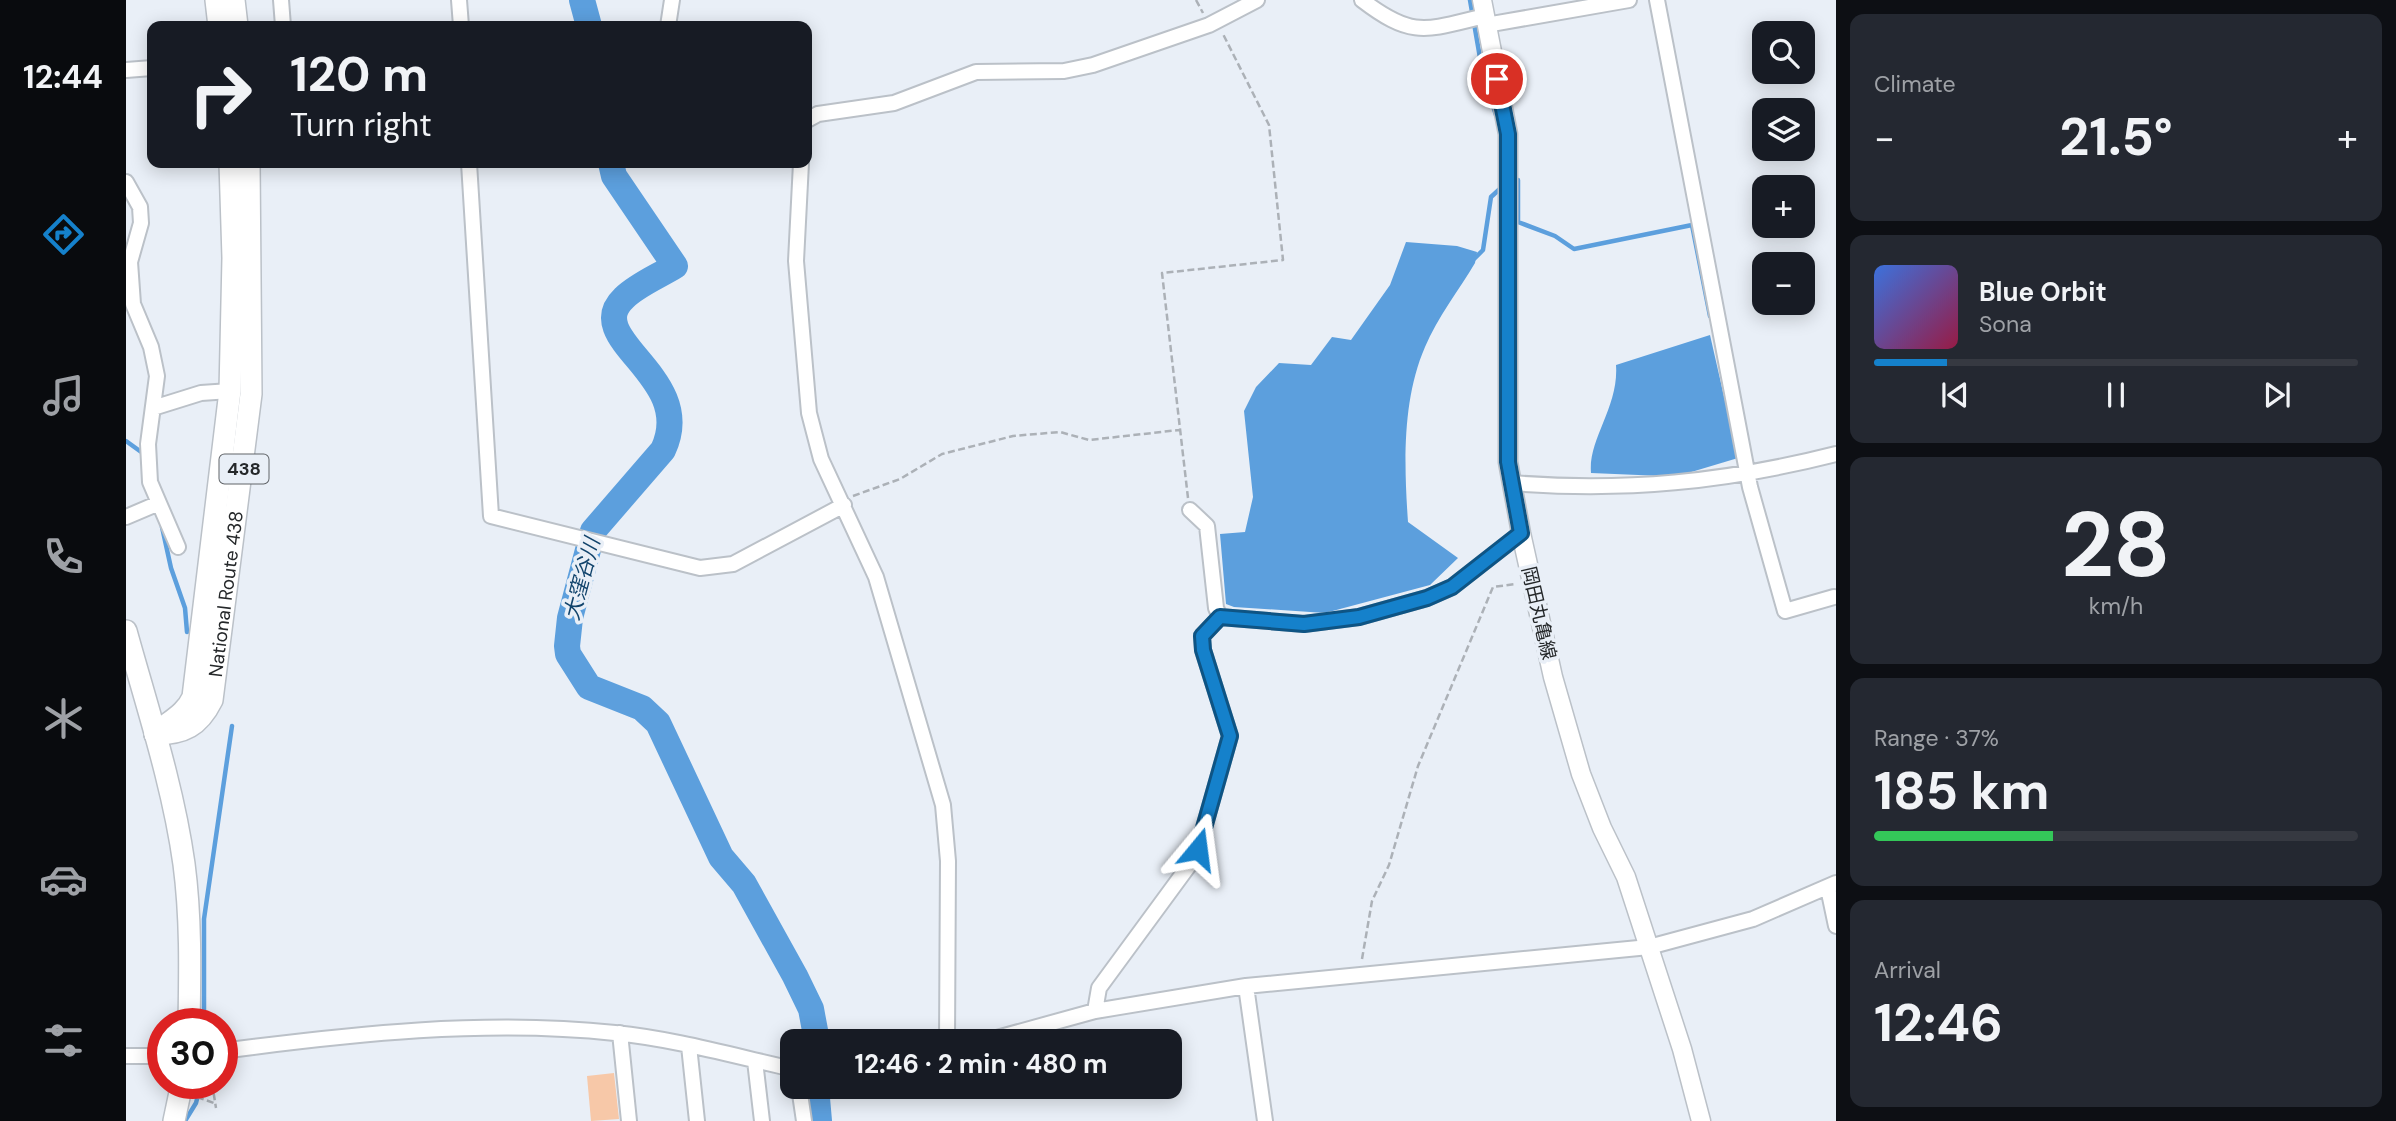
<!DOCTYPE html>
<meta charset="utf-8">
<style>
body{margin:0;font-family:"DM Sans","Noto Sans JP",sans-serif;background:#242831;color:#f1f3f6;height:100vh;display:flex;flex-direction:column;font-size:26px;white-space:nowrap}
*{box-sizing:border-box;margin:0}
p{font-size:23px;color:#9ea1a6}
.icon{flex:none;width:38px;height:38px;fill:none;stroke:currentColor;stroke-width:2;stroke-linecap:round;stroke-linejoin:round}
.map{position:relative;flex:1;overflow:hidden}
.panel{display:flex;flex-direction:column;gap:14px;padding:14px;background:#0d0f14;width:560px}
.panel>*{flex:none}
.guide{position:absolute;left:21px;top:21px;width:665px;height:147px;border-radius:14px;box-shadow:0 4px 18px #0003;background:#171b24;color:#f1f3f6;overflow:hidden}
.controls{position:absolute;left:1626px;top:21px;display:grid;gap:14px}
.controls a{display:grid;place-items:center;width:63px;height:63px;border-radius:14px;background:#171b24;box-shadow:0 4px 18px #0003;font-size:35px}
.speed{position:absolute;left:21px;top:1008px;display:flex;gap:14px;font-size:35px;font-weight:700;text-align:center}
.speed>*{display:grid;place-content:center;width:91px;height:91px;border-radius:50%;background:#171b24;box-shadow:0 4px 18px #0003;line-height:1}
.speed .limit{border:10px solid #d22;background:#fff;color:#111}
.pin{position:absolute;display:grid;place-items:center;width:60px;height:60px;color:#fff;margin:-30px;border:4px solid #fff;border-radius:50%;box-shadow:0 2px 7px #0007}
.me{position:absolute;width:77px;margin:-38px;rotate:16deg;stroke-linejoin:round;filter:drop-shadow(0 0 5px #0008)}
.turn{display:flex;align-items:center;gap:24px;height:147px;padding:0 28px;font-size:32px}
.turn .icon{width:91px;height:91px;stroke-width:2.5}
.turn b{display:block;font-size:49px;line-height:60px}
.big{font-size:52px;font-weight:700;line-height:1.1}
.panel .tile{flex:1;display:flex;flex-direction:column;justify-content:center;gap:10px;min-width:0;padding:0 24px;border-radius:14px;background:#242831}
.panel .dial{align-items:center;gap:0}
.dial b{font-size:91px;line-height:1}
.song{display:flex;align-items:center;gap:21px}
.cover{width:84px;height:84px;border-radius:10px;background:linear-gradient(135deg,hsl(220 70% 55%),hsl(340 70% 35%))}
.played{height:7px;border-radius:4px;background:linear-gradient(90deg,#1581cb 15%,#363941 15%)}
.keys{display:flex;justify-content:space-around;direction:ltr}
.heat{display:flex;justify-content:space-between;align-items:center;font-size:38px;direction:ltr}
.charge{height:10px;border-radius:5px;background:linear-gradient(90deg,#34c759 37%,#363941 0)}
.trip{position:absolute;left:654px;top:1029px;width:402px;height:70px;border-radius:14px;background:#171b24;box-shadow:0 4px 18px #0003;font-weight:700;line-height:70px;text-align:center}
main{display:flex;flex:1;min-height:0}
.tabs{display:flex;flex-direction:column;width:126px;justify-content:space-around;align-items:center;background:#090b0e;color:#9ea1a6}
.tabs .icon{width:49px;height:49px}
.tabs .selected{color:#1581cb}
.tabs b{font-size:32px;color:#f1f3f6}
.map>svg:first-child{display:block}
</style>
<main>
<nav class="tabs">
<b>12:44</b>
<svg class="icon selected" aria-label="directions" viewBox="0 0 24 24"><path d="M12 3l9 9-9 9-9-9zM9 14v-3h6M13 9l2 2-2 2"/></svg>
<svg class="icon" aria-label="music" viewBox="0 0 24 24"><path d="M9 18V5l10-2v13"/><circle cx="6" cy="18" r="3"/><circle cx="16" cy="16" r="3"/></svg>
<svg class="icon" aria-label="phone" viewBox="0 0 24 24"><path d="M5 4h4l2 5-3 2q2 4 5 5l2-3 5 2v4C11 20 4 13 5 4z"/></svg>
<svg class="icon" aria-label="climate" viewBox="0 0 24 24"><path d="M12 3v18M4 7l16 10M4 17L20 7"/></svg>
<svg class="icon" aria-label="car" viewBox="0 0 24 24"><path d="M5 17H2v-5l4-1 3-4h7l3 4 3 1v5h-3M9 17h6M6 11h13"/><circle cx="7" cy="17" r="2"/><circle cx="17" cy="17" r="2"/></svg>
<svg class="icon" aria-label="filters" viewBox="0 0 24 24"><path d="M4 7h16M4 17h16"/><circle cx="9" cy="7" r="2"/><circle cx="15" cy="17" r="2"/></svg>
</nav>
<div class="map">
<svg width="1710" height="1121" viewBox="0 0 1710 1121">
<rect width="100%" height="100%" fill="#e9eff7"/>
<!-- water -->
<path fill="#5c9fdd" d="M1280,242L1331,246L1351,252L1349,263C1333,290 1311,318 1299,347C1276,400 1278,465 1282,522L1332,558L1304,585L1199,613L1108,607L1100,604L1094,534L1119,532L1127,497L1118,411L1130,387L1153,363L1185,365L1206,337L1225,340L1264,285Z
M1584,335L1612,458L1562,473L1536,476L1465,473C1462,439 1493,407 1490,365Z"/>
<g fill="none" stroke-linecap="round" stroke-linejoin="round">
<!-- stream -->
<path stroke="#5c9fdd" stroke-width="4.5" d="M1344,0L1357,75L1370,115
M1392,180V222L1429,236L1448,249L1566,225L1584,316
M1348,259L1357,250L1365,197L1377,186
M0,441L18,454
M36,527L45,568L59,608L61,632
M78,1024V919L106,726
M59,1121L70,1103L75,1083"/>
<!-- river -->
<path stroke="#5c9fdd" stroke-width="26" d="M456,0L463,26
M485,163L488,176L549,266C533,276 511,285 498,298C454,340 572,376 537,450L467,531L444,618L441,646L442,654L463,687L516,708L532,723L595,857L618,884L669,976L685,1009L691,1041
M690,1087L693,1121"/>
</g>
<!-- building -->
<path fill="#f7c8a8" d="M488,1073L493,1119L465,1121L461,1076Z"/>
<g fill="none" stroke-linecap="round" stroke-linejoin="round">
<!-- minor casing -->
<g stroke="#bbc1c8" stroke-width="18">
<path id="minor" d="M155,0L157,26
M333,0L335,26
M1236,0C1287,39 1300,30 1359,16
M1531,0L1624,487L1659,611L1708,597
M1360,25L1503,0
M542,26L546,0
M0,70L26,68
M681,120L692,114L768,103L850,72L938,71L967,65L1083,25L1131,0
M343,163L365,516L574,568L607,564L718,505
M675,163L670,261L683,413L695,459L750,577L817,805L822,861L821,1041
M0,182L14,207L15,223L4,262L7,304L25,347L31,376L22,444L24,482L33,503L0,517
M27,408L75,393L104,391
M1386,483C1498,492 1600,482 1710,454
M33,503L52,547
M1064,510L1081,526L1090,608L1094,617
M1094,617L1178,624L1233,617L1301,598L1326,587L1395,533
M1702,888L1710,926
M1120,986L1139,1121
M969,1011L973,988L1067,860L1072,849L1104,736L1077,650L1076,636L1094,617
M494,1033L503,1121
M860,1041L969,1011L1120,986L1523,947L1627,919L1710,883
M563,1046L571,1121
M96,1051C225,1034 360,1019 489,1033C549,1039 608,1056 667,1069
M0,1056H37
M629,1061L636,1121
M673,1087L678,1121"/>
</g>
<!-- major casing -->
<g stroke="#bbc1c8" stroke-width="21">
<path id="major" d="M1356,0L1382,134V462L1395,533L1427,677L1455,774L1476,828L1500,877L1556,1049L1575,1121"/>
</g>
<!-- highway casing -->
<g stroke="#bbc1c8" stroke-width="24">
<g id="highway">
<path d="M90,0L93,26"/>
<path d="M108,0L111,26"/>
<path d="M0,631C21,707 47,785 58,864C65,917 64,970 63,1024"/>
<path id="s1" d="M29,734C58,734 73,726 86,700L125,394L123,163"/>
<path d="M29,734C43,721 59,715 67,697L104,391L107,258L104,163"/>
<path d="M48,1121L56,1083"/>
</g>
</g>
<!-- path -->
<path stroke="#acb1b7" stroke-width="2.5" stroke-dasharray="7 3.5" stroke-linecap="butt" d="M1070,0L1077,13
M727,496L774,479L816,454L887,436L934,432L963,440L1053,430
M1062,498L1036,273L1157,260L1143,125L1097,34
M1236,959L1246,901L1263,865L1292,766L1367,587L1390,584
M86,1083L90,1108
M71,1097L88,1103"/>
<!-- minor -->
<use href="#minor" stroke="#fff" stroke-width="14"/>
<!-- major -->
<use href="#major" stroke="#fff" stroke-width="18"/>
<!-- highway -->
<use href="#highway" stroke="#fff" stroke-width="21"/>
</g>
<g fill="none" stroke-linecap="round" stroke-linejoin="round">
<!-- route casing -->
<g stroke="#0e5484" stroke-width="18">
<path id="route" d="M1072,849L1104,736L1077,650L1076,636L1094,617L1178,624L1233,617L1301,598L1326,587L1395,533L1382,462V134L1371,79"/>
</g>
<!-- route -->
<use href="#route" stroke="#1581cb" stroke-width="12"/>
</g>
<g text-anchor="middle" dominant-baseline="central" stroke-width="7" stroke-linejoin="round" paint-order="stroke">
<!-- shield labels -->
<rect fill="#e9eff7" stroke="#606468" stroke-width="2" x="93.5" y="454.5" width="49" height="29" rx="5"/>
<g font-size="18" font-weight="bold" fill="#25282a">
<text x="118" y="469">438</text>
</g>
<!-- street labels -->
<g font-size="19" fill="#25282a" stroke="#e9eff7">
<text stroke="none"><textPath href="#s1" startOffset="178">National Route 438</textPath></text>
<text transform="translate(1413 613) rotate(77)">岡田丸亀線</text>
</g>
<!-- water labels -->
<g font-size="21" font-style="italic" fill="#12446c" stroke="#e9eff7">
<text transform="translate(456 579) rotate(-75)">大窪谷川</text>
</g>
</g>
</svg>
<div class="controls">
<a><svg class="icon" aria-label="search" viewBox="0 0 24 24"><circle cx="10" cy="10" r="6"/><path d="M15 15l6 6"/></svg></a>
<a><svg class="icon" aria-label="layers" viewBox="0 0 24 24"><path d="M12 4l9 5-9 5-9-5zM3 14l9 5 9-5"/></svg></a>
<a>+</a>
<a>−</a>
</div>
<div class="speed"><div class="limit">30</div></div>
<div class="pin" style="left:1371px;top:79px;background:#d93025"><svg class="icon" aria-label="arrive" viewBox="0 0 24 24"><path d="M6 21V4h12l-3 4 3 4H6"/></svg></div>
<svg class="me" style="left:1072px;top:849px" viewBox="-20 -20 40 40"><path d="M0-17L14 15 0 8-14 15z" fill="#1581cb" stroke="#fff" stroke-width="4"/></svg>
<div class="trip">12:46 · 2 min · 480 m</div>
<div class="guide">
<div class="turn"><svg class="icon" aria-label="right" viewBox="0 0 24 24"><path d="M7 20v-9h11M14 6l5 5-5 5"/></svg><div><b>120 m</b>Turn right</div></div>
</div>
</div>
<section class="panel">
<div class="tile"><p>Climate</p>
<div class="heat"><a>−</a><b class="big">21.5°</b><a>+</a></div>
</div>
<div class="tile">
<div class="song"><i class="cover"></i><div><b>Blue Orbit</b><p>Sona</p></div></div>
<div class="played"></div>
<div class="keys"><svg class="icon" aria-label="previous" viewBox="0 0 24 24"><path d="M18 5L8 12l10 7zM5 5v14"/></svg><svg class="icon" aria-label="pause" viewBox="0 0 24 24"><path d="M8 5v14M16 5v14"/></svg><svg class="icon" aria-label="next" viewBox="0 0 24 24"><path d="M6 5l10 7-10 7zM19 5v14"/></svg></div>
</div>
<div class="tile dial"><b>28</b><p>km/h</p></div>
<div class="tile"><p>Range · 37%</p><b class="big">185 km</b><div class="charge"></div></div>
<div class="tile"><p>Arrival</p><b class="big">12:46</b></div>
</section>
</main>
